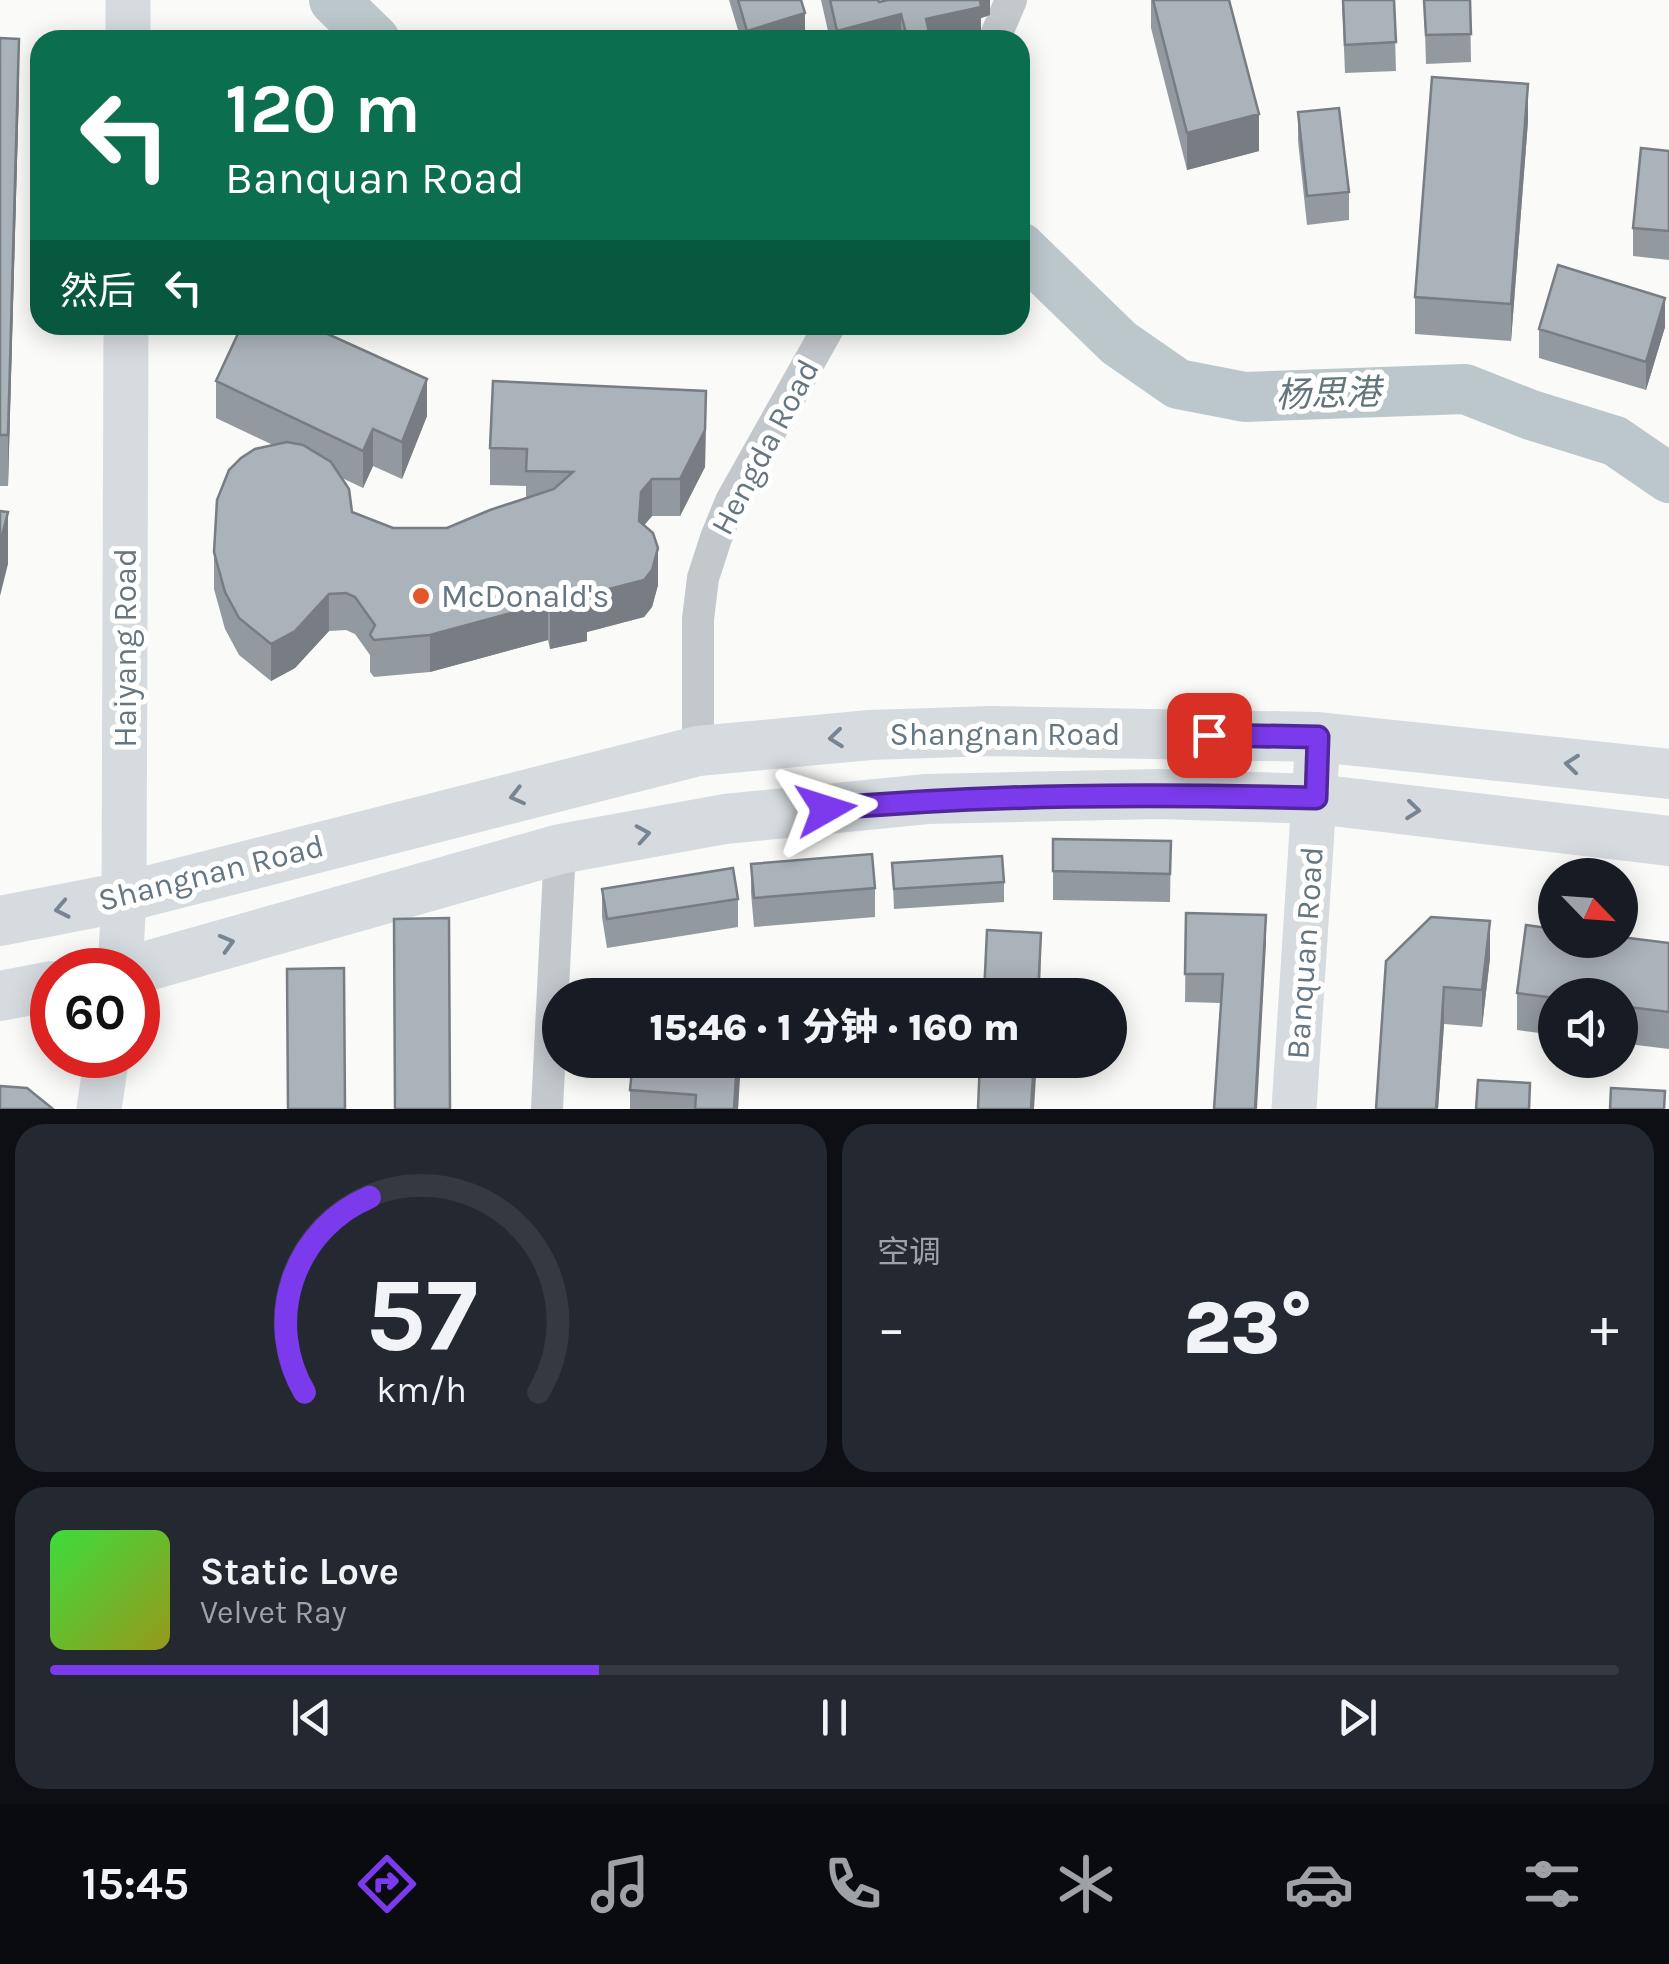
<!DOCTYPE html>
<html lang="zh">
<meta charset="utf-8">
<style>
body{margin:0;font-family:Karla,"Noto Sans SC",sans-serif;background:#242831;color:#f1f3f6;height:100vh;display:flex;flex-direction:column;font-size:38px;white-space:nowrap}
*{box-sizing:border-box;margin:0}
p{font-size:32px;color:#9ea1a6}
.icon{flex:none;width:55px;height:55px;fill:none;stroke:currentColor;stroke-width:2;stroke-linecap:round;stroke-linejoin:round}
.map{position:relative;height:1109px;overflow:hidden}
.side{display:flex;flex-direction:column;gap:15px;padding:15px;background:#0d0f14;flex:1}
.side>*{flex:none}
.banner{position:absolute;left:30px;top:30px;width:1000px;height:305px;border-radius:30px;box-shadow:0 5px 25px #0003;background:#0b6e4f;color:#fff;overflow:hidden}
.needle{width:65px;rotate:115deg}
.fabs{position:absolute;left:1538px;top:858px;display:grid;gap:20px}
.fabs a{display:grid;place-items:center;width:100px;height:100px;border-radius:50%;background:#171b24;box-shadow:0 5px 25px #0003;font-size:50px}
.speed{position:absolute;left:30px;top:948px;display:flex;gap:20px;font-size:50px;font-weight:700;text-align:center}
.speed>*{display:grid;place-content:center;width:130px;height:130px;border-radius:50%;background:#171b24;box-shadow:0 5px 25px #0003;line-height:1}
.speed .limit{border:15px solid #d22;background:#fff;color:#111}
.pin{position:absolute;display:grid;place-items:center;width:85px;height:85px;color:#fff;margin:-42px;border-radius:20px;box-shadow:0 5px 15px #0006}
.me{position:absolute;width:110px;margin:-55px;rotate:84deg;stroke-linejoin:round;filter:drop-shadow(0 0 8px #0008)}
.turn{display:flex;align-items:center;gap:35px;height:210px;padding:0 30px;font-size:45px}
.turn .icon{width:130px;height:130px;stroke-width:2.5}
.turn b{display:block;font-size:70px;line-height:85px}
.then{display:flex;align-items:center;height:95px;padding:0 30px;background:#0003;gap:20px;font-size:38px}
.big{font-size:75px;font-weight:800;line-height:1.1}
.side .card{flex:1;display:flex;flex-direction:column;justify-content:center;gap:15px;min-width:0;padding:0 35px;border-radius:30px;background:#242831}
.side .dial{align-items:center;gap:0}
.dial svg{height:260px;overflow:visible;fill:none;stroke:#363941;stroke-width:7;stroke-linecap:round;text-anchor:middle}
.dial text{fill:#f1f3f6;stroke:none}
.song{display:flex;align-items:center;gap:30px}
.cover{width:120px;height:120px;border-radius:15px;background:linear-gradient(135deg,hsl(120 70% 55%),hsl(60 70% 35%))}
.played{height:10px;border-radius:5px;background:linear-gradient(90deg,#7c3aed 35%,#363941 35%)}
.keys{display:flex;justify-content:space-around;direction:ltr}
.heat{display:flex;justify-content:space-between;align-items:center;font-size:55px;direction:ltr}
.side .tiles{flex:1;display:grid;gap:15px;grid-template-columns:1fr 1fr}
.card:last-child{grid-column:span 2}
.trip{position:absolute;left:542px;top:978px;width:585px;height:100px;border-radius:50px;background:#171b24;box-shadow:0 5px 25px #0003;font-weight:800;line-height:100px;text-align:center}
.tabs{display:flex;height:160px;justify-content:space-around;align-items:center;background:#090b0e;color:#9ea1a6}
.tabs .icon{width:70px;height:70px}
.tabs .selected{color:#7c3aed}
.tabs b{font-size:45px;color:#f1f3f6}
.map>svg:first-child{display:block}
</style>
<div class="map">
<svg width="1669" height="1109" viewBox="0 0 1669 1109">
<rect width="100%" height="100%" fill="#fafaf8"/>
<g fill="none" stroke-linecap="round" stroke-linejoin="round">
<!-- river -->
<path stroke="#bbc7cb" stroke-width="50" d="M334,0L375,40
M1020,247L1119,343L1178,384L1245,397L1465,389L1531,415L1615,441L1669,478"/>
<!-- street -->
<path stroke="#c3c8cc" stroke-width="32" d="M994,40L1011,0
M698,751V619L703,578L716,538L731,501L830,325
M547,1109L560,849"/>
<!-- secondary -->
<path stroke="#d6dbdf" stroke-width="45" d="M128,40V0
M120,970L124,897L126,325
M99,1109L107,1055
M1294,1109L1318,737"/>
<!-- primary -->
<path stroke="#d6dbdf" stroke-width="50" d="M0,921L124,897L698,751L870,735L991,731L1318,737L1669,774
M133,970L560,849L725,819L927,799L1159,794L1316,799L1669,841
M0,996L52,986"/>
</g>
<!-- wall -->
<path fill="#929a9f" d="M729,0H801L805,40H741Z
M821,0H878L879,2L990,0V15L981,18V40H830Z
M1151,0H1229L1259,151L1187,170L1151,28Z
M1342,0H1394L1396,71L1345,73Z
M1424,0H1470L1471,62L1426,64Z
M0,38L19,90L8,486H0Z
M1298,112L1349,192V220L1307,225L1298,141Z
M1528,121L1511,341L1415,334V297Z
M1669,151V260L1633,256V228Z
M1665,327L1646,390L1539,358V329Z
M216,381L427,416L402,479L373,466L363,488L342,478L352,512L393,528H447L526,498V486L490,485V448L706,428L705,467L680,516H652L644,525L658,585L652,607L644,617L587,632V641L550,649L548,640L430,672L374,677L370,672V655L355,634L346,630L329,631L295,668L271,681L239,655L225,629L214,589V552L273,445L216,418Z
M1053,839L1171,841L1170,902L1053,900Z
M892,863L1004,882V902L894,909Z
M751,864L875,888V917L754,927L751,893Z
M602,889L738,899V927L607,948L602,917Z
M1186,913L1266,943L1221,1003L1185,1002Z
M1669,943V1049L1620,1043V995H1555V1035L1517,1030V993Z
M1490,958L1482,1027L1444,1024L1438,1109H1376L1386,961Z
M740,1060L738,1109H630V1090Z"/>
<!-- shaded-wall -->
<path fill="#777d82" d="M976,0H990V15L981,18V40H907V37L926,19Z
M805,13V40H747V31Z
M901,14V40H837V31Z
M19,39V90L8,486V435Z
M1528,84V121L1511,341V304Z
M1259,114V151L1187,170V133Z
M1665,298V327L1646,390V362Z
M427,379V416L402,479V442Z
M706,391L705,467L680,516V479Z
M373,429V466L363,488V451Z
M652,479V516L641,529L639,521L641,492Z
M8,512V564L0,596V544Z
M658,548V585L652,607L644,617L587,632V641L550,649V612L586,595Z
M329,594V631L295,668L271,681V644Z
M548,603V640L430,672V635Z
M1266,915V943L1257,1109H1255Z
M1490,921V958L1482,1027V990Z
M1041,933L1040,995H1038Z
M1444,987V1024L1438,1109H1436Z
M737,1060H740V1078L738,1109H734Z
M1034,1060H1037L1034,1109H1031Z"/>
<!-- building -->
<path fill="#aab3b9" stroke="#777d82" stroke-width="2.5" d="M738,0H801L805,13L747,31Z
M830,0H878L879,2L888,0H980L981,7L926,19L929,32L907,37L901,14L837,31Z
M1153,0H1229L1259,114L1187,133Z
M1343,0H1394L1396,42L1345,45Z
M1424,0H1470L1471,34L1426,35Z
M0,38L19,39L8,435H0Z
M1432,77L1528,84L1511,304L1415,297Z
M1339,108L1349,192L1307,196L1298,112Z
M1641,148L1669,151V231L1633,228Z
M1558,265L1665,298L1646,362L1539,329Z
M242,325H308L427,379L402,442L373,429L363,451L216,381Z
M493,381L706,391L705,430L680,479H652L641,492L639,521L653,533L658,548L652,570L644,580L586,595L587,604L550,612L548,603L430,635L374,640L370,635L375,625L355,597L346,593L329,594L295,631L271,644L239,618L225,592L214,552L217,500L229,470L241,458L255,449L287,442L303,445L331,462L349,489L352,512L393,528H447L490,510L554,489L573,472L526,471L527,449L490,448Z
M0,511L8,512L0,544Z
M1053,839L1171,841L1170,874L1053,871Z
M872,854L875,888L754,898L751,864Z
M1002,856L1004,882L894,889L892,863Z
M733,868L738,899L607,919L602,889Z
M1186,913L1266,915L1255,1109H1214L1223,974H1185Z
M1431,917L1490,921L1482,990L1444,987L1436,1109H1376L1386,961Z
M449,918L450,1109H395L394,919Z
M1526,925L1555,929V940H1620V937L1669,943V1012L1620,1006V995H1555V998L1517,993Z
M987,930L1041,933L1038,995H984Z
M344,968L345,1109H288L287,969Z
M633,1060H737L734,1109H695L696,1095L630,1090Z
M980,1060H1034L1031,1109H978Z
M1478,1080L1530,1083L1529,1109H1476Z
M0,1086L27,1088L53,1109H0Z
M1611,1088L1665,1091L1664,1109H1610Z"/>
<!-- one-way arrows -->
<defs><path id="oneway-chevron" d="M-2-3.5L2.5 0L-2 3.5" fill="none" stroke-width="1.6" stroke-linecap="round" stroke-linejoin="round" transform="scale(2.5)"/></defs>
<g stroke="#768591">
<use href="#oneway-chevron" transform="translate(836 738) rotate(174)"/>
<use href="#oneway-chevron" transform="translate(1572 764) rotate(-174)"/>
<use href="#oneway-chevron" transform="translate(517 796) rotate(166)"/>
<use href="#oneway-chevron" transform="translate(1413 810) rotate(6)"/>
<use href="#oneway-chevron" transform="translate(643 834) rotate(-10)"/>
<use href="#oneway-chevron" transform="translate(62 909) rotate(169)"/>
<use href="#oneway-chevron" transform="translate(227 943) rotate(-16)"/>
</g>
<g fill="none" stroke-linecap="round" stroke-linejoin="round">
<!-- route casing -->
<g stroke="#51269a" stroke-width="25">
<path id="route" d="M826,809C989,794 1152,794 1316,798L1318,737L1209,735"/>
</g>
<!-- route -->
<use href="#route" stroke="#7c3aed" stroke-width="18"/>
</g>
<!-- markers -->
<circle fill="#e4572e" stroke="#fff" stroke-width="4" cx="421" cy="596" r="10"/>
<g text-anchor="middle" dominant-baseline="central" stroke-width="10" stroke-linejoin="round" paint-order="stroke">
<!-- street labels -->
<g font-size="32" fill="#657683" stroke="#fff">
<text transform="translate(765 447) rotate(-62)">Hengda Road</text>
<text transform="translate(125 648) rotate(-90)">Haiyang Road</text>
<text x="1005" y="734">Shangnan Road</text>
<text transform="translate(211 873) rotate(-14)">Shangnan Road</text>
<text transform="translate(1305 953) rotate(-86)">Banquan Road</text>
</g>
<!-- poi labels -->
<g font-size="32" fill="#657683" stroke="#fff" text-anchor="start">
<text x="441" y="596">McDonald's</text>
</g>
<!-- water labels -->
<g font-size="35" font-style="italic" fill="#60757c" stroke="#fff">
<text transform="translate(1328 394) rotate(-2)">杨思港</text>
</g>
</g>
</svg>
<div class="fabs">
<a><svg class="needle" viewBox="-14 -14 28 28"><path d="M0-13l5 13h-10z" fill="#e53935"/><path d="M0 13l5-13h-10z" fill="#9ea1a6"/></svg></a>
<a><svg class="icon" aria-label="sound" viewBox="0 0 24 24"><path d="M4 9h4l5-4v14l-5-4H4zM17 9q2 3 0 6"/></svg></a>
</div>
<div class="speed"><div class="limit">60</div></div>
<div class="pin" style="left:1209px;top:735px;background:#d93025"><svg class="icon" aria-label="arrive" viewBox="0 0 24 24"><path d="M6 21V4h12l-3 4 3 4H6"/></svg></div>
<svg class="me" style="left:826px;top:809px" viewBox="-20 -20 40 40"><path d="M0-17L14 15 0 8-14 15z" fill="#7c3aed" stroke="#fff" stroke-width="4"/></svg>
<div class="trip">15:46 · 1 分钟 · 160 m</div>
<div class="banner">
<div class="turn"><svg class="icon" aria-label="left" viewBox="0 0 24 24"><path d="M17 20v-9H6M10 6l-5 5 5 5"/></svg><div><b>120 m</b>Banquan Road</div></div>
<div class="then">然后<svg class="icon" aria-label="left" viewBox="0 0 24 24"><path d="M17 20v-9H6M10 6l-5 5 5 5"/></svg></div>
</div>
</div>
<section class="side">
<div class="tiles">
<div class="card dial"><svg viewBox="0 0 100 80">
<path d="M14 69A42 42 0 1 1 86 69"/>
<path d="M14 69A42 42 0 0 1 34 9" stroke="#7c3aed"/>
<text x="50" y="56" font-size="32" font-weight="700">57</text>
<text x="50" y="72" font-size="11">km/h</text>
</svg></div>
<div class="card"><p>空调</p>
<div class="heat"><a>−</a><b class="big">23°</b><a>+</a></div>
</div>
<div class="card">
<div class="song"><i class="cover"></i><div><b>Static Love</b><p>Velvet Ray</p></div></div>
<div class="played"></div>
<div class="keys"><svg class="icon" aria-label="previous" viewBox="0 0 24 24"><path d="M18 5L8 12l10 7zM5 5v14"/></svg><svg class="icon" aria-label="pause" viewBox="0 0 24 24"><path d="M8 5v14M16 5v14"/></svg><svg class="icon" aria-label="next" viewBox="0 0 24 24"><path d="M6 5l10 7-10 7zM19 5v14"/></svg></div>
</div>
</div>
</section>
<nav class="tabs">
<b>15:45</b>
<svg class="icon selected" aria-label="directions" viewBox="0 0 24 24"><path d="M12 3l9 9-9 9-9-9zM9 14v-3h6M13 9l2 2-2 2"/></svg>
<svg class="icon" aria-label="music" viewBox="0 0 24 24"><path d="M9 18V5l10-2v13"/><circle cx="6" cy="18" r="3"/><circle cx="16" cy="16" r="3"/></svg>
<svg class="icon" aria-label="phone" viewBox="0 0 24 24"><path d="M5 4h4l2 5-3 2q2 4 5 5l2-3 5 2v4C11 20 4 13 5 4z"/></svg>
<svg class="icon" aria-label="climate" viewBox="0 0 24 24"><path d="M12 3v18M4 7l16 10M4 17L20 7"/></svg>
<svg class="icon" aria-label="car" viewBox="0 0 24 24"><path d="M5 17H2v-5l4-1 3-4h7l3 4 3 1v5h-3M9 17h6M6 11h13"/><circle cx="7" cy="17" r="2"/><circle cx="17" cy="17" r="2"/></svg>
<svg class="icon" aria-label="filters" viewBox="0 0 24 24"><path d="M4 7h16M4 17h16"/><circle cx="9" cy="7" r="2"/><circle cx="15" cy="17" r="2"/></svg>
</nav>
